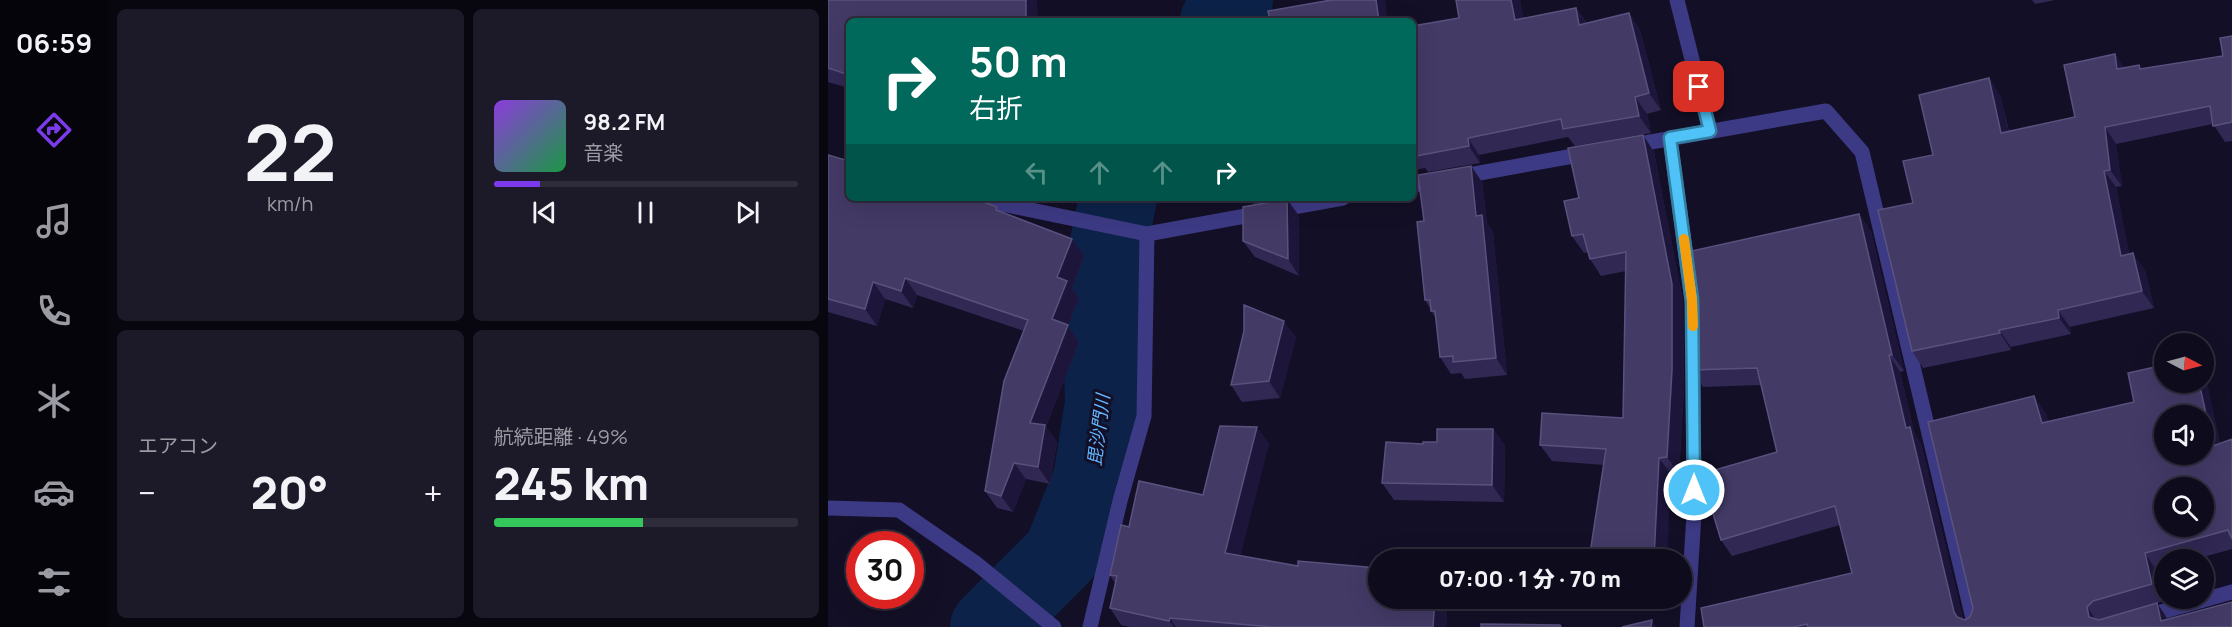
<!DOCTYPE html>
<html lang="ja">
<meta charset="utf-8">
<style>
body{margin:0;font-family:Manrope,"Noto Sans JP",sans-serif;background:#1c1929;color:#f1f3f6;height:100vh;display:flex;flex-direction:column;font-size:22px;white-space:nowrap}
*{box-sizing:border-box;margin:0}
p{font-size:20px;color:#9b9ba3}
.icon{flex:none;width:33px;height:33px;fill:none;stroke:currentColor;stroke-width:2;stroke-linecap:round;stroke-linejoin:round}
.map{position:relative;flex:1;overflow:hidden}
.panel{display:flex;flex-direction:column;gap:9px;padding:9px;background:#08060f;width:720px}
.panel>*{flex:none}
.guide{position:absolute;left:18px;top:18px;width:570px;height:183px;border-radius:9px;box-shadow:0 6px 24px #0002,0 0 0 2px #2e2b3b;background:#00695c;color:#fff;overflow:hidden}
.needle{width:39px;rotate:96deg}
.fabs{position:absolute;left:1326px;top:333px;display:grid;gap:12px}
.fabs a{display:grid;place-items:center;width:60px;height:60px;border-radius:50%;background:#0e0b1c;box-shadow:0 6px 24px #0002,0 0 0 2px #2e2b3b;font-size:30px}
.speed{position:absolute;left:18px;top:531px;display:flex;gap:12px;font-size:30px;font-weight:700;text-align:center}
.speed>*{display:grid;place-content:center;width:78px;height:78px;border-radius:50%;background:#0e0b1c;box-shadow:0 6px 24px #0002,0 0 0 2px #2e2b3b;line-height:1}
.speed .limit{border:9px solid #d22;background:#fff;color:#111}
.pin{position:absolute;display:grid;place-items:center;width:51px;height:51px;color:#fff;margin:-26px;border-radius:12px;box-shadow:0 3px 9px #0006}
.me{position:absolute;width:66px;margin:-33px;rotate:0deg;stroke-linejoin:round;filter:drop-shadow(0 0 4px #0008)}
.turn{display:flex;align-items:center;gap:21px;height:126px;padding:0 24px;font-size:27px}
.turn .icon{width:78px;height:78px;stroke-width:2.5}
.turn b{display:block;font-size:42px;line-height:51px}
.lanes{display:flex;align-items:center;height:57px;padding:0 24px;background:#0003;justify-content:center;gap:30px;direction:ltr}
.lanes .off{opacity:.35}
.big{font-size:45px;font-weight:800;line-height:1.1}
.panel .tile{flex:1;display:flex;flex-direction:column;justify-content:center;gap:9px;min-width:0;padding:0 21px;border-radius:9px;background:#1c1929}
.panel .dial{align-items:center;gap:0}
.dial b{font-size:78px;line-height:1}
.song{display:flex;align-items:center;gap:18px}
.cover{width:72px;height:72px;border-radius:9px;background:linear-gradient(135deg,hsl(270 70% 55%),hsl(140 70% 35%))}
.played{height:6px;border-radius:3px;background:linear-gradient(90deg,#7c3aed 15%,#2e2b3b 15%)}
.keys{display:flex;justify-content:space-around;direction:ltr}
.heat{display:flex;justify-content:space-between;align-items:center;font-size:33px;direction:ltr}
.charge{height:9px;border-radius:4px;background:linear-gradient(90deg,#34c759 49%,#2e2b3b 0)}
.panel .tiles{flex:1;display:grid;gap:9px;grid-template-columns:repeat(2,1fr)}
.trip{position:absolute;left:540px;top:549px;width:324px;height:60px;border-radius:30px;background:#0e0b1c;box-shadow:0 6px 24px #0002,0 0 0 2px #2e2b3b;font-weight:800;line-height:60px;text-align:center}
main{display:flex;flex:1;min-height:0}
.tabs{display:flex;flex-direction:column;width:108px;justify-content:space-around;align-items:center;background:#06040b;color:#9b9ba3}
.tabs .icon{width:42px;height:42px}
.tabs .selected{color:#7c3aed}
.tabs b{font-size:27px;color:#f1f3f6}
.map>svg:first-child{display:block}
</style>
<main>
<nav class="tabs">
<b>06:59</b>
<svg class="icon selected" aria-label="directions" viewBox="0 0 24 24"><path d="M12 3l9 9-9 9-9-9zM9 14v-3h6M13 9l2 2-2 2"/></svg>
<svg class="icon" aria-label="music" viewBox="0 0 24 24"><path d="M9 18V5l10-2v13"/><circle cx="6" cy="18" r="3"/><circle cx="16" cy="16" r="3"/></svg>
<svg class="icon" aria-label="phone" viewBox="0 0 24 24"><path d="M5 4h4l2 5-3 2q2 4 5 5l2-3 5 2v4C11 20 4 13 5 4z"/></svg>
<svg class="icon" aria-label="climate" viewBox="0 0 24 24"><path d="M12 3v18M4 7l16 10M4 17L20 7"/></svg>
<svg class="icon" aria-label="car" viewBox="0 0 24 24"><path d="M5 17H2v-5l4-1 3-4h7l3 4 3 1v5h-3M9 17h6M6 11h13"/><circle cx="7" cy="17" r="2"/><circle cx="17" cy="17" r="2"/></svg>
<svg class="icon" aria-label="filters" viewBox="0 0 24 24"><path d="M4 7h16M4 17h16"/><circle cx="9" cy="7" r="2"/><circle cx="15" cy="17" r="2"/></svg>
</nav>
<section class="panel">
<div class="tiles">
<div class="tile dial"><b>22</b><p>km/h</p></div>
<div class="tile">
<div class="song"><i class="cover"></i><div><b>98.2 FM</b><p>音楽</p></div></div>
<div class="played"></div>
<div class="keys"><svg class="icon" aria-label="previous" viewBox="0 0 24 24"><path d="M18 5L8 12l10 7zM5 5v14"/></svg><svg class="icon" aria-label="pause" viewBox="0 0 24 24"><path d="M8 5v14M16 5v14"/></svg><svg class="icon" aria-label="next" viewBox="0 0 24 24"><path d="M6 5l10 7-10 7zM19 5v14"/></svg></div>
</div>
<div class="tile"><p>エアコン</p>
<div class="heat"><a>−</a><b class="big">20°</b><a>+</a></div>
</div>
<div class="tile"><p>航続距離 · 49%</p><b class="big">245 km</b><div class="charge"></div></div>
</div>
</section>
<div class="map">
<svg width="1404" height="627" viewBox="0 0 1404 627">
<rect width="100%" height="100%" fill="#130f26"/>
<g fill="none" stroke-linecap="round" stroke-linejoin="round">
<!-- river -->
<path stroke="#0c2248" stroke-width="78" d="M391,21L406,0
M161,627L234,554L264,479L276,403L273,283L290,198"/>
<!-- street -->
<path stroke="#3d3a85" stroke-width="15" d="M849,0L882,131
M842,138L865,309
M800,146L998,111L1034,152L1147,627
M585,185L762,153
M145,198L319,234L515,198
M0,508L71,510L149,564L226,627
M262,627L292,501L316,416L319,234
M859,627L866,514L865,354
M1280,627L1404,592"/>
</g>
<!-- wall -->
<path fill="#312854" d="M0,0L209,1L21,21V88L0,82Z
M628,0H692L695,18L748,8L759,23L801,13L812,30L833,110L819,114L823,133L747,146L740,137L651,155L652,163L600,172L597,168L587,170L585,168V26L631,18Z
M1204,0H1227L1207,4Z
M1404,36V141L1397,142L1385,124L1288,144L1294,186L1288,187L1301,254L1317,270L1326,308L1242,327L1243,334L1183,347V350L1095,368L1084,351L1085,203L1105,155L1161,78L1172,95L1181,131L1247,117L1287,54L1296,68L1311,65L1313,69L1395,56Z
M815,135L826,152L855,301L856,387L851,474H843L776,465L724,461L712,445L795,418L798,271L773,276L762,259L760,252L756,253L744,236L751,198Z
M0,155L173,212L244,239L256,256L244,288L251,298L240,326L251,342L218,427L229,442L222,484L198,479L185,512L169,508L157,491L196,331L89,295L85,308L57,299L49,326L0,312Z
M643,166L654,182L659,223L665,232L679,375L637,379L633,373L623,374L612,357L608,319L597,300L596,221Z
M422,198H461L426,204Z
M1031,214L1043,231L1076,371L1072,372L1087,435L1093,443L1135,619L1137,620L1142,617L1218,413L1220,421L1306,402L1377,375L1392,444L1404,439V549L1365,560H1336V568L1328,570L1336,601L1277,618L1329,603L1340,619L1404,627H876L1024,573L1012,525L904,556L893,540L949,452L933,385L875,387L863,370Z
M471,216V276L427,257L415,241Z
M468,337L452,398L414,402L403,385Z
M665,429L677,446L676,502L566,500L554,483L595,444L609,442Z
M441,443L412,556L550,598H620L618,627H302L293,625L282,608L287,583L282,575L301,527L375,495Z"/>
<!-- shaded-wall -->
<path fill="#1d163a" d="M198,0H209V1L210,21H198Z
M548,0H557L560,21H551Z
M683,0H692L699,36L687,20Z
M748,8L760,25H751Z
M801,13L812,30L833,110L821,93Z
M1287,54L1298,71L1289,69Z
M1161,78L1172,95L1185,150L1173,133Z
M807,97L819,114L823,133L811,116Z
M1277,127L1288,144L1294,186L1282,170Z
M815,135L826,152L855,301L856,387L851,474L839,457Z
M640,138L651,155L652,163L641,146Z
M643,166L654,182L659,223L665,232L679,375L668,358L648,216Z
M1276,171L1288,187L1305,272L1293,256Z
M459,199L471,216V276L460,259Z
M1031,214L1043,231L1076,371L1064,355Z
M244,239L256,256L244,288L251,298L240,326L251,342L218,427L229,442L222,484L210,467L202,423L224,319L229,277Z
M1305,253L1317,270L1326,308L1314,291Z
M77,278L89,295L85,308L73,291Z
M45,282L57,299L49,326L37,309Z
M1230,310L1242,327L1243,334L1231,318Z
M456,321L468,337L452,398L441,381Z
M1171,330L1183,347V350L1172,333Z
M1061,355L1072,372L1087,435L1093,443L1137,627H1135L1126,612L1078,428Z
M1376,373L1377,375L1396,463L1385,446L1371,382H1376Z
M1206,396L1218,413L1225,439L1214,423Z
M429,427L441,443L409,570L397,553Z
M665,429L677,446L676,502L664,485Z
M831,458L843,474L839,560H827Z
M186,463L198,479L185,512L173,496Z
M1317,553L1328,570L1336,601L1324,584Z
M607,598H620L618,627H605Z
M1329,603L1340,620L1333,621Z
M1259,607L1271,624L1261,617Z
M342,618L348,627H346L341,621Z
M824,620L828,627H823Z"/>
<!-- building -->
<path fill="#433a66" stroke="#5a527e" stroke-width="1.5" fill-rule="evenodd" d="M0,0H198V21H21V75L0,68Z
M503,0H548L551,21H442L440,11Z
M628,0H683L687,20L748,8L751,25L801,13L821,93L807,97L811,116L735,129L733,119L640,138L641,146L588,156V151L585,152V26L631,18Z
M1404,36V122L1385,126L1382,106L1277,127L1282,170L1276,171L1293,256L1305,253L1314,291L1230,310L1231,318L1171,330L1172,333L1084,351L1050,210L1085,203L1075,161L1105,155L1091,95L1161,78L1173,133L1247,117L1236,65L1287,54L1289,69L1311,65L1312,69L1395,56L1392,38Z
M815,135L844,284V370L839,457L831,458L826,559L761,560L778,449L712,445L714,413L795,418L798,252L762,259L755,234L744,236L736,201L751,198L740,148Z
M0,155L21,161V198H144L169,207L168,210L244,239L229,277L239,281L224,319L240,325L202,423L217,425L210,467L186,463L173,496L157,491L176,381L200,320L77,278L73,291L45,282L37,309L0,299Z
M643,166L648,216L654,215L668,358L625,362V356L612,357L607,311H603L602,300H597L589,222L596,221L590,175Z
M459,199L460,259L415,241V207Z
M1031,214L1064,355H1061L1078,428L1082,427L1126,612L1129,617L1137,620L1142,617L1145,608L1100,422L1206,396L1214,423L1306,402L1300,373L1336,365V382H1371L1385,446L1404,439V539L1400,530L1317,553L1324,584L1265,601L1259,607L1261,617L1271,620L1329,603L1333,621L1404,602V627H980L979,624L965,627H876L873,608L1024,573L1007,506L893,540L873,474L949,452L929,368L863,370V283L859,252ZM1336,416H1376V454H1336ZM1336,488H1376V526H1336Z
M416,305L456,321L441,381L403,385L416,331Z
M392,426L429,427L397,553L470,566V561L550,568V598H607L605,627H445L342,618L341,621L282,608L289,576L282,575L293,525L301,527L311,481L375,495Z
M609,429H665L664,485L554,483L558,442L595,444V442H609Z
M824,620L823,627H794Z
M653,624L732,625L733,627H653Z"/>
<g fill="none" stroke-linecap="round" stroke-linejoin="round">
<!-- route casing -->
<g stroke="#337fa1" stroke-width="15">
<path id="route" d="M866,490L864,300L842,138L882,131L871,87"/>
</g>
<!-- route -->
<use href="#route" stroke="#4fc3f7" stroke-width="10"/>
<!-- slow -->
<path stroke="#f59e0b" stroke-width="10" d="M856,239L864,300L865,326"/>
</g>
<g text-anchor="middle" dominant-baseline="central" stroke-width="6" stroke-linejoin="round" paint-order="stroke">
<!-- water labels -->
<g font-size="18" font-style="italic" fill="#62b6ff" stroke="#130f26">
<text transform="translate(270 430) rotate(-83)">毘沙門川</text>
</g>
</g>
</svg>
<div class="fabs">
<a><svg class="needle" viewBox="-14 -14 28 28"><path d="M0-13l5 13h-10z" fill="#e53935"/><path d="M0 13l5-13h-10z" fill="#9b9ba3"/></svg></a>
<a><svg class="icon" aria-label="sound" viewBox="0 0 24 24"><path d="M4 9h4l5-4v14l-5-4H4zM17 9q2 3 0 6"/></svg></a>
<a><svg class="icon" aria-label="search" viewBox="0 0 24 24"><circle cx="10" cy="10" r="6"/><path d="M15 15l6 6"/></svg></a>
<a><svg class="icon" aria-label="layers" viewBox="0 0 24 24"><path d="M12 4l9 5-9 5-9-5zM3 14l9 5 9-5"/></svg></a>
</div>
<div class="speed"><div class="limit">30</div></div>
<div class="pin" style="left:871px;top:87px;background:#d93025"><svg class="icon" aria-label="arrive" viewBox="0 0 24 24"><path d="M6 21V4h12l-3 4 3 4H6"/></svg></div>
<svg class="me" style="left:866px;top:490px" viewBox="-20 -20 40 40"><circle r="17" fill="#4fc3f7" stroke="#fff" stroke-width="3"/><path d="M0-11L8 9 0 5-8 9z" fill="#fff"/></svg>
<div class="trip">07:00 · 1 分 · 70 m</div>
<div class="guide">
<div class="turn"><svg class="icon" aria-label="right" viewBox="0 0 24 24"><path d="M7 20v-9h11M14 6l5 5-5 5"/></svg><div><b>50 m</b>右折</div></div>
<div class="lanes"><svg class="icon off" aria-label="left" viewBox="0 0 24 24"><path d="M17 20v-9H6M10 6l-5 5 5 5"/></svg><svg class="icon off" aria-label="ahead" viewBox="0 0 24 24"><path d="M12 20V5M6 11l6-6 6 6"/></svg><svg class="icon off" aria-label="ahead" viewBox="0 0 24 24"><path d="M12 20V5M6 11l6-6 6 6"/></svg><svg class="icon" aria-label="right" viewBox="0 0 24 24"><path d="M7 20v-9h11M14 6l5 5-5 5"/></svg></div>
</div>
</div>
</main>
